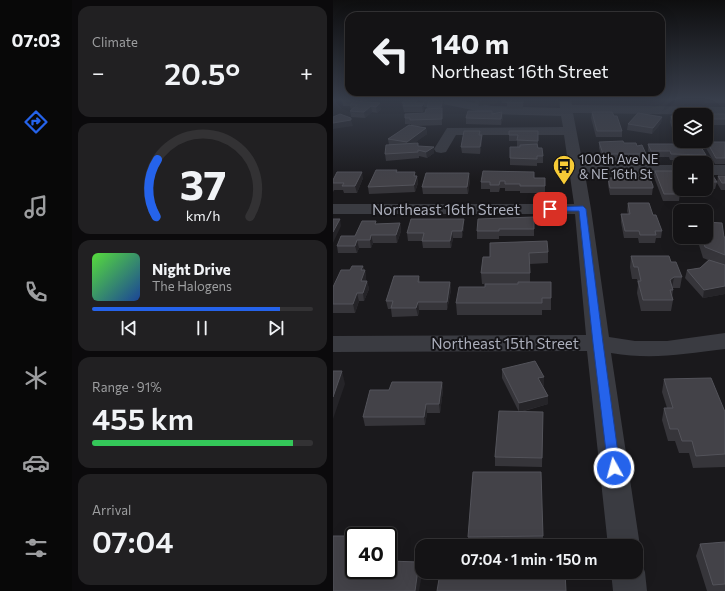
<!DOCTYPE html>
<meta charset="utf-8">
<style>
body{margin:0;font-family:Commissioner,sans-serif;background:#212022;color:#f1f3f6;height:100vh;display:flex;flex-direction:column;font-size:15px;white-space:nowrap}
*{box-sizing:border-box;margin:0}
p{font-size:13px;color:#9d9ea0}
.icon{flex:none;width:22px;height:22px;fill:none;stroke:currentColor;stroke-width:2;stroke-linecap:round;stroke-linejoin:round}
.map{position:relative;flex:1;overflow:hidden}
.side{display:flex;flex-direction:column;gap:6px;padding:6px;background:#0b0a0c;width:261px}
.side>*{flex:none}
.hud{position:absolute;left:12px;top:12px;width:320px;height:84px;border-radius:12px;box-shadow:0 4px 16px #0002,0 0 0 1px #333234;background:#141315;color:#f1f3f6;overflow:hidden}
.controls{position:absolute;left:340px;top:108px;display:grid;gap:8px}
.controls a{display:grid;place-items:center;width:40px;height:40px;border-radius:8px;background:#141315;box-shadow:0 4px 16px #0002,0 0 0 1px #333234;font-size:20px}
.speed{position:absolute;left:12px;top:527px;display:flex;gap:8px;font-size:20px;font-weight:700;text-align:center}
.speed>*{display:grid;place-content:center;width:52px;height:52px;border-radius:50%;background:#141315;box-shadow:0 4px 16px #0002,0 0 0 1px #333234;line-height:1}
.speed .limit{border:2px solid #111;border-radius:6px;background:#fff;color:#111}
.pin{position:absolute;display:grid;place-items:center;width:34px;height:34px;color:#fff;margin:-17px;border-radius:8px;box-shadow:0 2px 6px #0006}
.me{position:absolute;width:44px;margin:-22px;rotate:353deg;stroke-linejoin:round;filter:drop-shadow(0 0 3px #0008)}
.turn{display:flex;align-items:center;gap:14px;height:84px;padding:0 20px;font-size:18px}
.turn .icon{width:52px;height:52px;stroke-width:2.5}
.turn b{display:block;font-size:28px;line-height:34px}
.big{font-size:30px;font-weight:600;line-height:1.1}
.side .card{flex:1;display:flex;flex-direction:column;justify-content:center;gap:6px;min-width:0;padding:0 14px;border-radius:12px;background:#212022}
.side .dial{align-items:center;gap:0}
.dial svg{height:104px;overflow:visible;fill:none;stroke:#333234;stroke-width:7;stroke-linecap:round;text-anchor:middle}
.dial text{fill:#f1f3f6;stroke:none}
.song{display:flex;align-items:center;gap:12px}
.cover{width:48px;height:48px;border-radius:6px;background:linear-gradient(135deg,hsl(110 70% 55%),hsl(220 70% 35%))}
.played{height:4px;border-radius:2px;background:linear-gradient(90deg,#2563eb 85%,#333234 85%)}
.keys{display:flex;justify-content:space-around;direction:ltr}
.heat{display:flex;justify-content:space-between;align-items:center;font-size:22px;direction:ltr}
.charge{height:6px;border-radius:3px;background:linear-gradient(90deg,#34c759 91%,#333234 0)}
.trip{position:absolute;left:82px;top:539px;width:228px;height:40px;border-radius:12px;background:#141315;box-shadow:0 4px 16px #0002,0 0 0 1px #333234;font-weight:600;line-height:40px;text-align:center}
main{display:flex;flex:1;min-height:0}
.tab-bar{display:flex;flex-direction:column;width:72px;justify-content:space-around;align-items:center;background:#080808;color:#9d9ea0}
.tab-bar .icon{width:28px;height:28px}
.tab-bar .current{color:#2563eb}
.tab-bar b{font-size:18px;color:#f1f3f6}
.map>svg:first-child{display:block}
</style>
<main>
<nav class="tab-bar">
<b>07:03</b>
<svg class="icon current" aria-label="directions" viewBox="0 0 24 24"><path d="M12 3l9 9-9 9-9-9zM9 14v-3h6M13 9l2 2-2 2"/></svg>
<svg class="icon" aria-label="music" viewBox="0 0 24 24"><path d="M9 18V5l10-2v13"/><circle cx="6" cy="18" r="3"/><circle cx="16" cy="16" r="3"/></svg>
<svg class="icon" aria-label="phone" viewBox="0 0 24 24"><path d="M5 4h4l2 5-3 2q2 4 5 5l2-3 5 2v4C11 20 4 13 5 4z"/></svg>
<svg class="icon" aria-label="climate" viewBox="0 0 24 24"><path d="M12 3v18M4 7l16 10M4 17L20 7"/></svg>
<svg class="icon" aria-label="car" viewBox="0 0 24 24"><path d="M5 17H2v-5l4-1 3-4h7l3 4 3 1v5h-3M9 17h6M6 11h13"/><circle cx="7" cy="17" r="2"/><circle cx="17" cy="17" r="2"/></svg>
<svg class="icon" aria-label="filters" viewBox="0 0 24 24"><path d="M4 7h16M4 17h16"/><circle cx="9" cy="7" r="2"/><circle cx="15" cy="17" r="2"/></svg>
</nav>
<section class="side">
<div class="card"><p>Climate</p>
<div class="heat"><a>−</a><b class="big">20.5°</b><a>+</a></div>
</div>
<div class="card dial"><svg viewBox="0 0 100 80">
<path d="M14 69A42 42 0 1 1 86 69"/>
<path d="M14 69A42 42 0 0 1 15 25" stroke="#2563eb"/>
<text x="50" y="56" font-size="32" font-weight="700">37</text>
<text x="50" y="72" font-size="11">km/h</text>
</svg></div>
<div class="card">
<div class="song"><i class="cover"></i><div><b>Night Drive</b><p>The Halogens</p></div></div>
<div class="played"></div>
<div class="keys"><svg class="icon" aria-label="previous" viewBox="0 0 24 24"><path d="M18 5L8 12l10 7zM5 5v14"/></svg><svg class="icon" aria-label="pause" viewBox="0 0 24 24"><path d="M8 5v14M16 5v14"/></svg><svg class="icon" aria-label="next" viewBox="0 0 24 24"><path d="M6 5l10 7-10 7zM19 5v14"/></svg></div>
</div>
<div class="card"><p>Range · 91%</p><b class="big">455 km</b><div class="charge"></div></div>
<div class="card"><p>Arrival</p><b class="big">07:04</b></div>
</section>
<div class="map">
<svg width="392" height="591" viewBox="0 0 392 591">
<rect width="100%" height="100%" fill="#1a191c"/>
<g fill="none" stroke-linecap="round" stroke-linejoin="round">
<!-- minor -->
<path fill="#3a3b41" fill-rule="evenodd" d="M82,99H121L159,106L227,108L226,99H238L239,105L392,107V115L240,113L250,165H347V175L252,174L258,209L276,337L302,341H334L392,333V349C350,354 320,360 278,353L307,546L303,556V546H275L254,351L0,352V336L253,335L242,214H0V204H241L231,135H123L113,152L108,153L103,152L101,149L114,128L230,127L228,116L159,114L110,104L84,101Z
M373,165H392V175H373Z
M303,559L307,560L312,572L314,591H280L278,572H303Z"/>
</g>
<!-- wall -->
<path fill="#36353a" d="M11,99H40L37,102L48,109L44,113L39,112L32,118L18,117L17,111L18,110L17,106H10L9,100Z
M71,99H87L88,103H90L91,99L111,103L109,110V125L82,126L93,128L94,134L81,143L85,146L101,147V153L94,158L86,156V158L53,161L52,154L56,145L55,139L78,125V124H72V118L92,113L95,109L94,107H91L90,112H71L69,103Z
M139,99H164V103L146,106Z
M169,99H190V109H174V103H169Z
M370,99H392V103H372L370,100Z
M259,112L281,116L289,131V137H263L258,118Z
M159,114L170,118L168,125L133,124V118Z
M375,114H392V125H377L374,120Z
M338,116H347V128H339L337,122Z
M329,117L328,123L319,134L294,130L295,124Z
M205,131V147L210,156V163H204V166L177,165V158L187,147H184V141H176V135Z
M148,135H149V141L147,154L129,153L128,147Z
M266,142L291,143L304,146L313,154L312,161H270L266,148Z
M374,142H392V164H382L373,148Z
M315,144L373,155L371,162L337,160L336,157H317L315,150Z
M64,170V172L84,176L85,183L82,192L36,194L35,187Z
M322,171H347V189H373V173L384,182L382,189H357V193H347L346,201H330L321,177Z
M298,176L320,186L319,195H277L275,185V178H298Z
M385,176H392V190H388L384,183Z
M30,178L24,193H11L10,190H1L0,192V180Z
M201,178H212V193H187V191H172V188H167L166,192H157V189H148V182Z
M137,180L135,194H90L89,187Z
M295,203L320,215L329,231L328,238H323L322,243H306L305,238H291L288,222V214H295L294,211Z
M201,217V236H166V239H144V231Z
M67,223L68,231L64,243H40L38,248H26L24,253H5L4,246L22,236L44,224Z
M131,227L129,238H120L118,248H90L89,241H75L74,233Z
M368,237H392V294L370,298L352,278L354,270L367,268L375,260L370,258L366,245Z
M157,243L215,252V263L197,264V282L218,298V310H209V315H124L123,303L152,287V284H149L148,273L157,257Z
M298,256L338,262L349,277L347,288H339L340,290L339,297L340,300L338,311H308L304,293L305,285L304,279H299L297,267Z
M30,266L31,270H32L33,278L32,281H34L36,289L31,301H26L22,313H0V287L17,270Z
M86,276L87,282H117L118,290L114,310H86L85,316L59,317L58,309H55L53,301Z
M169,369L211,386H210L215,396V404L188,412H210L209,467L162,466V457L186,412L169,378Z
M331,379L392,412V467L360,468L356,453H346L342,441H335L329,420L331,408H334L329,392Z
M109,382L110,390L107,413H94L92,425L32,426L30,417L56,390Z
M210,536V546H136L135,537Z
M392,542V591H374L363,556L367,544Z"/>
<!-- shaded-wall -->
<path fill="#252428" d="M35,99H40L35,106L34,100Z
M85,99H87L88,103H82Z
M110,99L111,103L109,110V125L108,107Z
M157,99H164V103L146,106V100Z
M47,103L48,109L44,113L43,107Z
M91,103V108L90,112L89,106Z
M38,106L39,112L32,118L31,112Z
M169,112L170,118L168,125V119Z
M329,117L328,123L319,134L320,128Z
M18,120L20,126L0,129V123Z
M93,128L94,134L75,148L74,142Z
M149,135V141L147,154V147Z
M101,147V153L94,158L93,152Z
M29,172L30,178L24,193L22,186Z
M136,173L137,180L135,194L134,187Z
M84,176L85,183L82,192L81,185Z
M7,219L8,226L0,243V232Z
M131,219V227L129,238V231Z
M67,223L68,231L64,243L63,235Z
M119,231L120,238L118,248L117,241Z
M38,235L40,243L38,248L37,240Z
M24,240L26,248L24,253L22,246Z
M30,266L31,273L32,270L33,278L29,289L28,281V270Z
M341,277L339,288L337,280Z
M34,281L36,289L31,301L30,293Z
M117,282L118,290L114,310V302Z
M392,286V294L370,298L371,290Z
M24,293L26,301L22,313L20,304Z
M85,302L86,310L85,316L83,308Z
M9,371L12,384L0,419V397Z
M211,377V386L205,387V378Z
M109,382L110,390L107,413L106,404Z
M215,396V404L186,412V403Z
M93,404L94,413L92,425L91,417Z
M56,536L59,549L55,569V541Z
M86,562L89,574L86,591H82Z"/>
<!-- building -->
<path fill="#434248" stroke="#53535a" d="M11,99H35L34,100H9Z
M71,99H85L82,103H91L89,106H70L72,103H69Z
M91,99H110L108,107H94L96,101H90Z
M145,99H157L146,100Z
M178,99H190V103H174V101H178Z
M21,101L47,103L43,107L38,106L31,112L17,111L24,105H17Z
M109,108V119L77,120V118H72V114L92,113L93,109Z
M135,111H159V114L169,112L168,119L133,118Z
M259,112H279L281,116H284L289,131H264Z
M305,113L329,117L320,128L295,124Z
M355,113H368L369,115H356Z
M7,114L18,118V120L0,123V117Z
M375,114H392V119H378Z
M338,116H347V122H340Z
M76,125L93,128L74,142L55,139Z
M131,131H147L146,135H149L147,147H128Z
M176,131H205V141L184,140L185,135H176Z
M290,141L291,143H303L304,146L309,145L313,154H270L266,142Z
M374,142H392V158H383Z
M85,143V146L101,147L93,152L85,150V152L52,154L53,145Z
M204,144L205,148H209L210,156H204V159L177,158V147H187V145Z
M315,144H366L373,155L338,154L337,151H318Z
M43,170H64L63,172H82L81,176H84L81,185L35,187Z
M150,171L201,172V178H212V186H187V184H172V181H167L166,185H157V182H148Z
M322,171H347V186H344L347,194H331Z
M4,172H29L22,186H9L11,183H0V180Z
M93,173H136L134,187H89Z
M373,173H378L384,182H373Z
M298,176H316L320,186V188H277L275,178H299Z
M385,176H392V183H389Z
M295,203H316L320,215H323L329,231H322L323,235H307L306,231H292L288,214H297Z
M201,217V229H166V231H144L145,219Z
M0,219H7L0,232Z
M78,219H131L129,231H119L117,241H89L91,233H74Z
M29,221H43L42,224L67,223L63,235H38L37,240H24L22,246H4L8,236H22Z
M373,222L389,223L391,237H392V255L372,247L369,237H373Z
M214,241L215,252L196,253L197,273H148L150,257H157V243Z
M298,256H336L338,262H343L349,277H341L337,280L340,290H337L340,300H310L305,281H308L305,267H301Z
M376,260L392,265V286L371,290L354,270L367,268Z
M19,266H30L28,270H32L28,281H34L30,293H24L20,304H0V287L8,270H17Z
M61,276H86L85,282H117L114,302H85L83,308H58L60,301H53Z
M185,282H218V298H209V303H123L126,287H152V284H185Z
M202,361L211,377L205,378L215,396L186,403L169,369Z
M0,371H9L0,397Z
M378,378L392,412V454L363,456L359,441H349L345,429H337L331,408H340L331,379Z
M59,382H109L106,404H93L91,417H30L37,390H56Z
M166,411L210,412L209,458L162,457Z
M140,472H208L210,536L135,537Z
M0,536H56L55,541V536H21V570H55V561L86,562L82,591H0Z
M392,542V584L380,585L367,544Z
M121,572H232L233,591H104L106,579H121Z"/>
<!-- sky -->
<linearGradient id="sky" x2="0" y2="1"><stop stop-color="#0e0e0f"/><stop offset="0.55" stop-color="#383e4b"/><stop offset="1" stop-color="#383e4b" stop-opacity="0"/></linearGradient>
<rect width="392" height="181" fill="url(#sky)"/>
<!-- route -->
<path fill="#2563eb" stroke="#184099" d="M250,206L253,209L270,343L287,468L285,472L281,473L276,472L275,468L260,343L246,211H217L213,209L217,207Z"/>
<!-- icons -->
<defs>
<g id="bus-pin" transform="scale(1.15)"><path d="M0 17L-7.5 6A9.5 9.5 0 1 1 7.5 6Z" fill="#f7cb36" stroke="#151417"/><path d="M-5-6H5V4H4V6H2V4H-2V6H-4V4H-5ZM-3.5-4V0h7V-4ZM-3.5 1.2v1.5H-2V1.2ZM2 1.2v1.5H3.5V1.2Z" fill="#111"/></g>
</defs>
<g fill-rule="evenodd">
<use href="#bus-pin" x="231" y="166"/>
</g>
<g text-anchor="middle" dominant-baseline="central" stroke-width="4" stroke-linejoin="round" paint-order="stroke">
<!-- far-poi labels -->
<g font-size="13" fill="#acafbc" stroke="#151417" text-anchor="start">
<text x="246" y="159">100th Ave NE<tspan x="246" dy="15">&amp; NE 16th St</tspan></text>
</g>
<!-- street labels -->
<g font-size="15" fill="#acafbc" stroke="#151417">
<text x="113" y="209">Northeast 16th Street</text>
<text x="172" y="343">Northeast 15th Street</text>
</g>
</g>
</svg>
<div class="controls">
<a><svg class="icon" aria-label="layers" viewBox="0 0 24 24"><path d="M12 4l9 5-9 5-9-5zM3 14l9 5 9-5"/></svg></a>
<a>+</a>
<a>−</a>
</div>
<div class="speed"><div class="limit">40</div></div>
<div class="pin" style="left:217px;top:209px;background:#d93025"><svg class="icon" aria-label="arrive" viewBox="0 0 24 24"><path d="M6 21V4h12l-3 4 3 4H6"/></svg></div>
<svg class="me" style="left:281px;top:468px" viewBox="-20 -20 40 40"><circle r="17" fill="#2563eb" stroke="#fff" stroke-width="3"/><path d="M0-11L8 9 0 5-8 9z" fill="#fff"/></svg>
<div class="trip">07:04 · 1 min · 150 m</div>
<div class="hud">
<div class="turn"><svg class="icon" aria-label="left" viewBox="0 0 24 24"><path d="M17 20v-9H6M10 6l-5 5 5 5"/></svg><div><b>140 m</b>Northeast 16th Street</div></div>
</div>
</div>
</main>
